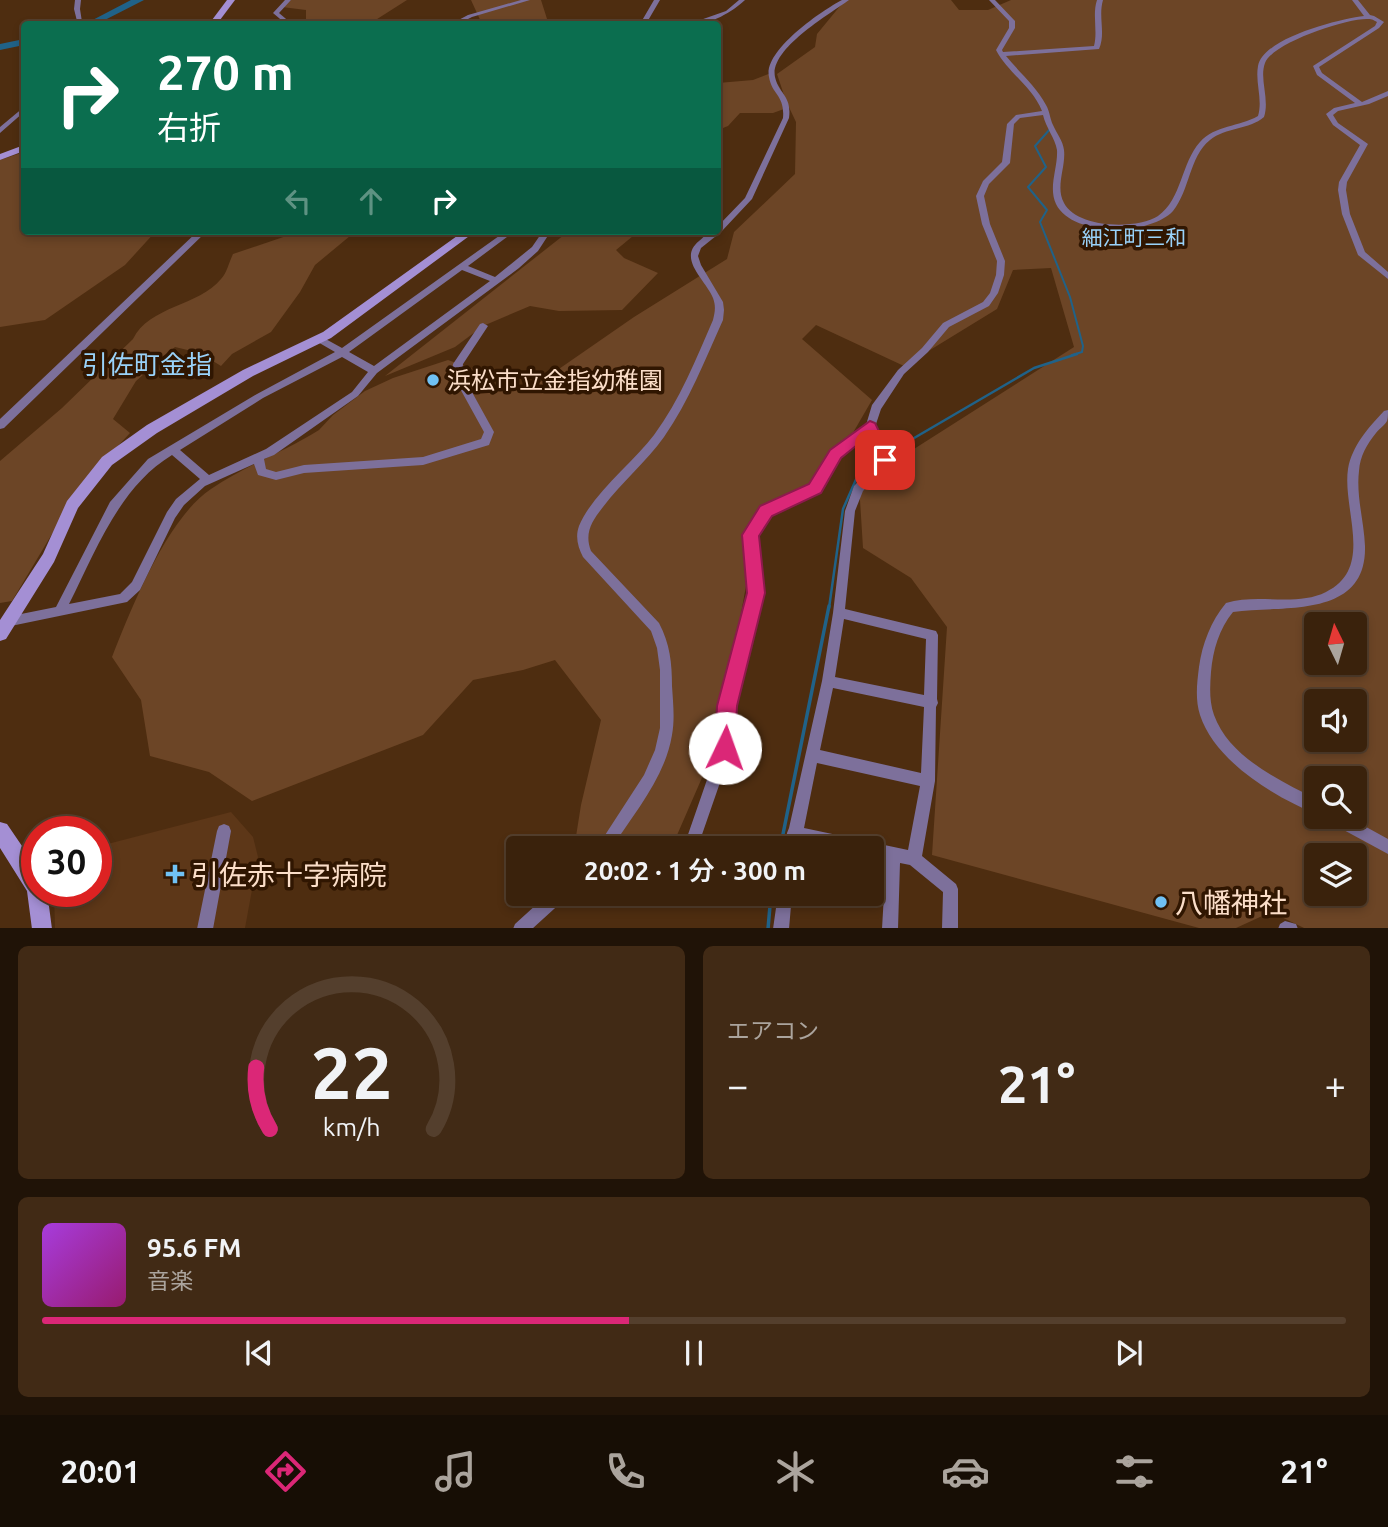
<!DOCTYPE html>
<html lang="ja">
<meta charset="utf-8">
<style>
body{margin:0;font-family:Ubuntu,"Noto Sans JP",sans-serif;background:#412a15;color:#f1f3f6;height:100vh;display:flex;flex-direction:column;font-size:26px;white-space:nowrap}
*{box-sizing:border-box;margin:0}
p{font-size:23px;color:#aba49d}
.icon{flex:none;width:38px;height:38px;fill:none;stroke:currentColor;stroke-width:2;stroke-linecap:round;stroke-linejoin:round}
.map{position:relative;height:928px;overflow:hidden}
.sheet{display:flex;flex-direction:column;gap:18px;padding:18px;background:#201307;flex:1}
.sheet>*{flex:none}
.banner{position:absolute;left:21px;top:21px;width:700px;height:214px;border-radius:7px;box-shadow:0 4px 10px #0003,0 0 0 2px #543f2d;background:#0b6e4f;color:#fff;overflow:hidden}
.needle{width:46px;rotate:355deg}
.fabs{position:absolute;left:1304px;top:612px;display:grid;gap:14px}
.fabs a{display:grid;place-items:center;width:63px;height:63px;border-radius:7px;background:#3a220c;box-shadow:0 4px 10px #0003,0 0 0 2px #543f2d;font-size:35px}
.speed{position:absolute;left:21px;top:816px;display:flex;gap:14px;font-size:35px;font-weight:700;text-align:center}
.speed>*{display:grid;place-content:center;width:91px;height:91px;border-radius:50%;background:#3a220c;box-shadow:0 4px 10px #0003,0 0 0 2px #543f2d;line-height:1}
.speed .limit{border:10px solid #d22;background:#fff;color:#111}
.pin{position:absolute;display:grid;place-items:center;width:60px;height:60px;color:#fff;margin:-30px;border-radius:14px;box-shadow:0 4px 10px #0006}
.me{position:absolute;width:77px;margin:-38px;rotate:3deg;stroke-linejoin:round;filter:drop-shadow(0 0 5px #0008)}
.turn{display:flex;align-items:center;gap:24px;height:147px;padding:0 21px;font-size:32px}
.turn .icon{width:91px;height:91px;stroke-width:2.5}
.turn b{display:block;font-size:49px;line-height:60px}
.lanes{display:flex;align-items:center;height:66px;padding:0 21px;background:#0003;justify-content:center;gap:35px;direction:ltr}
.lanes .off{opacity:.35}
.big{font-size:52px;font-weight:600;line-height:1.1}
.sheet .tile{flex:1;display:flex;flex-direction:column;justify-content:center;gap:10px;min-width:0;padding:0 24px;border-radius:10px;background:#412a15}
.sheet .dial{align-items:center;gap:0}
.dial svg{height:182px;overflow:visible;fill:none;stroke:#543f2d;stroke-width:7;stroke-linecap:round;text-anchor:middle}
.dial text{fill:#f1f3f6;stroke:none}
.song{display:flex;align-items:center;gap:21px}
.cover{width:84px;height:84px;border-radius:10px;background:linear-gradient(135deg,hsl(280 70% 55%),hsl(320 70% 35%))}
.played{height:7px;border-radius:4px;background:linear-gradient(90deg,#db2777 45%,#543f2d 45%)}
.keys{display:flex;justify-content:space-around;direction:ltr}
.heat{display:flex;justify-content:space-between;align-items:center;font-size:38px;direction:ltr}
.sheet .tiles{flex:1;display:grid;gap:18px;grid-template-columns:1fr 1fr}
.tile:last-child{grid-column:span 2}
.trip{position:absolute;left:506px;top:836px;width:378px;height:70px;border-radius:7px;background:#3a220c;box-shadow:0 4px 10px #0003,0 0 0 2px #543f2d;font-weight:600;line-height:70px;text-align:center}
.menu{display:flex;height:112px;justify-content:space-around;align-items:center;background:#170e05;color:#aba49d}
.menu .icon{width:49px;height:49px}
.menu .on{color:#db2777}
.menu b{font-size:32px;color:#f1f3f6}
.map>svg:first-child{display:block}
</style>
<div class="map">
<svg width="1388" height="929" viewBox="0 0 1388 929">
<rect width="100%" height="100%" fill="#4e2d10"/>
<!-- built -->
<path fill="#5d3718" d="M231,812L253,837L258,857L245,928H55L54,891H96V847Z"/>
<!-- green -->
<path fill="#6c4526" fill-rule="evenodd" d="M291,0H407L374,21L373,24H301L306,20V10L282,7Z
M471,0H541L548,22L547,24H482Z
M845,0H951L959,10H988L1011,0H1388V928H1304L1271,912L1236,928H1199L932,855L947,627L911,578L863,548L859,484L1074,347L1051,268L1013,270L997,309L904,366L816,325L802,339L872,400L821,488L757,525L718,741L674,842L653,849H574L581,805L601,720L555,660L523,670L473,680L423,735L252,801L209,772L150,756L141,700L112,657C131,609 167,518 211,489C244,466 284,452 319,430L333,415L365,391L393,378L448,360L530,389L634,317L727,259L734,232L795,174L796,122L786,101L784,109L773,113H740L728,126L718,130V83L753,80L771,73L784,95L777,74L815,47L817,34ZM1316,625H1354V663H1316ZM1316,702H1354V740H1316ZM1316,779H1354V817H1316ZM1316,856H1354V894H1316Z
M24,152V231H156L125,265L45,320L0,327V160Z
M301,231H356L315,265L300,292L271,332L232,354L221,366L200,353L175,347L136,381L113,419L130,433L80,487L12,601L0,603V461L62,408L133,339C149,306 199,306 221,279C227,273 229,262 233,254Z
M569,231H635L633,236L616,250L624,258L658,273L622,310L559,311L530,306L483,326L455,347L385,376Z"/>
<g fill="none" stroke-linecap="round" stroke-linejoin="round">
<!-- stream-far2 -->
<path stroke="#206288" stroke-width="2" d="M1051,128L1035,146L1046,167L1028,187L1047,210L1040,222L1070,297L1083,346L1082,352L1072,355"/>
<!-- stream-far1 -->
<path stroke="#206288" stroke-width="2.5" d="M885,455L1034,368L1077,354
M829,608L843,509L858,475L880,459"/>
<!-- stream -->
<path stroke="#206288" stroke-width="3.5" d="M780,849L829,606
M768,929L771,894"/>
<!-- river -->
<path fill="#206288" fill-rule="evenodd" d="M131,0H144L97,24H85Z
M24,39V45L0,50V44Z"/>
<!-- street -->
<path fill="#7d709b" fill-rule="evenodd" d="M75,0H81L80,9L82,22L77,21L74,9Z
M285,0H291L279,13L292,24H286L273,13Z
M521,0H530L472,17L458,24H451L468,15Z
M654,0H660L646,24H640Z
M739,0H745C731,13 708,26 689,24L726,11Z
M842,0H849C830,14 769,49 775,77C779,95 792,95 789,118L752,199L721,232L701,248L698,256L701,265L723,302L724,310L723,320C705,360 689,401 664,437C646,462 622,482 603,507C592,521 584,533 591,551L659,623C670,644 672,663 672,686C673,702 675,719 672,735C665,778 634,813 611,849H596L644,775L655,750L660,728V670L657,648L651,631L583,557C578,547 575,537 579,526C592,494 633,463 654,435C680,400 696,359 713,320C715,312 716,306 713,298C706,280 677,259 699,241C705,236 709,231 718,231V226L745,198L783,118C785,95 772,95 769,77C763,51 821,11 842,0Z
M989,0H995L1015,21V28L1002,50L1003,52L1094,46C1098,31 1092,15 1097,0H1103C1098,17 1106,33 1099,49L1006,56C1019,72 1036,86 1046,105C1050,112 1050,119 1053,125C1057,134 1063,141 1064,150C1066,167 1055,187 1064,203C1077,228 1136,230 1158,216C1182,199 1181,163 1200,142C1215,125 1239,127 1258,116C1263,99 1255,83 1258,66C1263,38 1339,19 1364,16L1352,0H1358L1370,15L1374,16L1384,22L1379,28L1319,67L1322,73L1362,102L1388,91V96L1369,104L1338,111L1333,115L1338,123L1368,144L1347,182L1346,190L1350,214L1365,252L1388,272V279L1358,255L1342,214L1338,190L1339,182L1360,145L1333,125L1326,114L1334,108L1355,103L1317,75L1313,66L1375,26L1377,22C1373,20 1373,19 1368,19C1347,18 1272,43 1265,63C1259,79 1270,99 1264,117C1249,130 1226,127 1210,140C1189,157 1190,190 1173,211C1150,236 1072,237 1056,204C1048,187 1058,168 1057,150C1055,138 1046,128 1043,115L1020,118L1014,124L1010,163L989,184L984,196L990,224L1005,261L1004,275L998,293L989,306L949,327L928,352L904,374L881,409L875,427L890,460L863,491L855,511L845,609L932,630L936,631L938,635L937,699L938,703L936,707L935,781L922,856L956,884L958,889V929H942L943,892L910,865L900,863L898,929H882L886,859L872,856V849H834L801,842L799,849H785L787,833L789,828L822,681L833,613L845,511L854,486L879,459L868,434L840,457L819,492L770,514L756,536L762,592L733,706L732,748L697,849H683L718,748L721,706L750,592L744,535L762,508L811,486L832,451L866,425L872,405L898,370L922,348L943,323L983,302L990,293L996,275L997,261L982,224L976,196L983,181L1002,162L1007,124L1016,115L1042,111C1032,86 1008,73 996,50L1009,28V21ZM844,619L926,639L924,695L835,677ZM833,688L924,707L921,773L820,750ZM817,763L920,786L908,850L804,828Z
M24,107V112L0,133V127Z
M198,231H207L4,428L0,429V419Z
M506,231H515L468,266L495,277L532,247L543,231H551L538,251L519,268L377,373L358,396L274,455L264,459L266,469L276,472L304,465L423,457L481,439L484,432L452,374L453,364L480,324L483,323L488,326L463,364L462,374L494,432L489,445L423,465L304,473L276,480L258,475L254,464L205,486L184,505L175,518L140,590L127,602L6,627L2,626L0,622L2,618L6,617L56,607L110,502L148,459L257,394L335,352L316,341L314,339L316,337H322L342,348ZM462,270L490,281L374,366L349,352ZM342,357L368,372L352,392L266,449L209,475L180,450L263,398ZM172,455L200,479L176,499L167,512L132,582L120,594L69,604C96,551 119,487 172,455Z
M1388,410C1388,413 1388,419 1387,421C1385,425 1379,429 1376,433C1367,444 1360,456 1359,471C1356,496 1364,521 1365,546C1367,620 1281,605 1233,612C1219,629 1213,650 1211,672C1210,686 1209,701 1214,715C1229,757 1279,780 1316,799V814C1273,796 1215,761 1200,715C1195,699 1197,683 1199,667C1202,644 1211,621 1226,603C1258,593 1296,607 1326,592C1375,568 1342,510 1348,469C1352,446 1368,428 1384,411Z
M1327,817H1348L1388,839V854L1329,822Z
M224,824L229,826L231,831L213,929H197L217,831L219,826Z
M548,894H567L565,899L532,929H513L515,924Z
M778,894H792L789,929H773Z
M1285,921L1296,924L1298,929H1278L1280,924Z"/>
<!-- secondary -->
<path fill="#a48fd4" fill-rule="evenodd" d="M227,0H235L217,24H209Z
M24,145V151L0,160V154Z
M464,231H476L331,338L253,376L157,433L112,465L78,508L54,562L6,639L0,641V620L43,554L67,501L102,457L147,425L243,370L323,332Z
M0,822L7,824L37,868V891H47L52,929H32L27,891L0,848Z"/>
</g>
<!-- route -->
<path fill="#db2777" stroke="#8e194d" stroke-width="2" d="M870,421L875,423L893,460L890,464H879L867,437L841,458L821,493L772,516L759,536L765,593L737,706L735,748L732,755L725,757L718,755L715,748L717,706L747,593L742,535L760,506L809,484L830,450Z"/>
<!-- markers -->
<g fill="#70c1f4" stroke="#301601" stroke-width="2.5">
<circle cx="433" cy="380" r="7"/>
<path d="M171.5 863.5h7v7h7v7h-7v7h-7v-7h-7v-7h7z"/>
<circle cx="1161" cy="902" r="7"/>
</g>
<g text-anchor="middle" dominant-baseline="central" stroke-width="7" stroke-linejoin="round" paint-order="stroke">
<!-- far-neighbourhood labels -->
<g font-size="21" fill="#99d2f9" stroke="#301601">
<text x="1134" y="237">細江町三和</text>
</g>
<!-- poi labels -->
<g font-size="24" fill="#fbdec9" stroke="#301601" text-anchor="start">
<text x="447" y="380">浜松市立金指幼稚園</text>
</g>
<!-- neighbourhood labels -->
<g font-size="26" fill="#99d2f9" stroke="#301601">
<text x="147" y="364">引佐町金指</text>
</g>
<!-- near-poi labels -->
<g font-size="28" fill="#fbdec9" stroke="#301601" text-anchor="start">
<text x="191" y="874">引佐赤十字病院</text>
<text x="1175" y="902">八幡神社</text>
</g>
</g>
</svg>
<div class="fabs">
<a><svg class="needle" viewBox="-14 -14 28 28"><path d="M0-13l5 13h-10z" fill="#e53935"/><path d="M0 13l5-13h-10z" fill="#aba49d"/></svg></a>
<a><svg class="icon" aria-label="sound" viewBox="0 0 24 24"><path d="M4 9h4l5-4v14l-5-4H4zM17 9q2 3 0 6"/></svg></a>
<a><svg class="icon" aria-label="search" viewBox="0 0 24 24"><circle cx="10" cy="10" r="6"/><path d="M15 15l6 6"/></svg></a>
<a><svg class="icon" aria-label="layers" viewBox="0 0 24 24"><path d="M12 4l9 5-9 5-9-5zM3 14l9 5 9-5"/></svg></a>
</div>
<div class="speed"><div class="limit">30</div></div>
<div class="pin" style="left:885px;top:460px;background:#d93025"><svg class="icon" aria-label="arrive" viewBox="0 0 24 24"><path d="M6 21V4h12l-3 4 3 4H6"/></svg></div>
<svg class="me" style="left:725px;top:748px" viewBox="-20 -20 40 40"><circle r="19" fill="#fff"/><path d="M0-13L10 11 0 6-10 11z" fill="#db2777"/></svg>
<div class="trip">20:02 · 1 分 · 300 m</div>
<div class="banner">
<div class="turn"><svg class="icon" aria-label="right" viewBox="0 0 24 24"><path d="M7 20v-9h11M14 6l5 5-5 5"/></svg><div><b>270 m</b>右折</div></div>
<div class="lanes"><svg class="icon off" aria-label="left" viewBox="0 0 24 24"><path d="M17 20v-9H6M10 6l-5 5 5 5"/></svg><svg class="icon off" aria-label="ahead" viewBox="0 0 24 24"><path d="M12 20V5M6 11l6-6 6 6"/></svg><svg class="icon" aria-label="right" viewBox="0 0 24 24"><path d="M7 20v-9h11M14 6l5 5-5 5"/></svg></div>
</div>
</div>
<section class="sheet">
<div class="tiles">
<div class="tile dial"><svg viewBox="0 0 100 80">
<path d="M14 69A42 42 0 1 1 86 69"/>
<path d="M14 69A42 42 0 0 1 8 42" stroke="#db2777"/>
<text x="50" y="56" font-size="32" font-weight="700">22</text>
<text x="50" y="72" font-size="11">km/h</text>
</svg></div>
<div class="tile"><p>エアコン</p>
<div class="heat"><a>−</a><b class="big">21°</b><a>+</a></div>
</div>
<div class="tile">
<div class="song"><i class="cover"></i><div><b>95.6 FM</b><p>音楽</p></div></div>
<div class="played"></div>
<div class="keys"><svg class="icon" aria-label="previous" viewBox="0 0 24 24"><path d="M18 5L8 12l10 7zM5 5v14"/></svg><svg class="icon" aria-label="pause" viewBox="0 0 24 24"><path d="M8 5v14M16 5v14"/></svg><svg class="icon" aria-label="next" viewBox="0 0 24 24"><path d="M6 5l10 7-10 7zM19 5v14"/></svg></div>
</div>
</div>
</section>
<nav class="menu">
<b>20:01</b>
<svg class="icon on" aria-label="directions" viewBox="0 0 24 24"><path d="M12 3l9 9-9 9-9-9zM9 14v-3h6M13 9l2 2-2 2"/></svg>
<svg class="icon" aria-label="music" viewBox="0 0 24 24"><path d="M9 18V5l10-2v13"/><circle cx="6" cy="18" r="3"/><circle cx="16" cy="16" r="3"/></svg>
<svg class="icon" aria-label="phone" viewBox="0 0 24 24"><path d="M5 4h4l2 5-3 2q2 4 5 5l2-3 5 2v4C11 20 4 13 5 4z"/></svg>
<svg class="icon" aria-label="climate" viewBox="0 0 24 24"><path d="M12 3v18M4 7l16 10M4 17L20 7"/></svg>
<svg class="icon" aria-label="car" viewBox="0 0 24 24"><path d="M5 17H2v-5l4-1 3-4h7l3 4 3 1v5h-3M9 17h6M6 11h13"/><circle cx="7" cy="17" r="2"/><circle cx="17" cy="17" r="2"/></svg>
<svg class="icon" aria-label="filters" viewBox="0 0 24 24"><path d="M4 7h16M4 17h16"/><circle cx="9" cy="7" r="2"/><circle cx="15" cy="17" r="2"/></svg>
<b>21°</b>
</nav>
